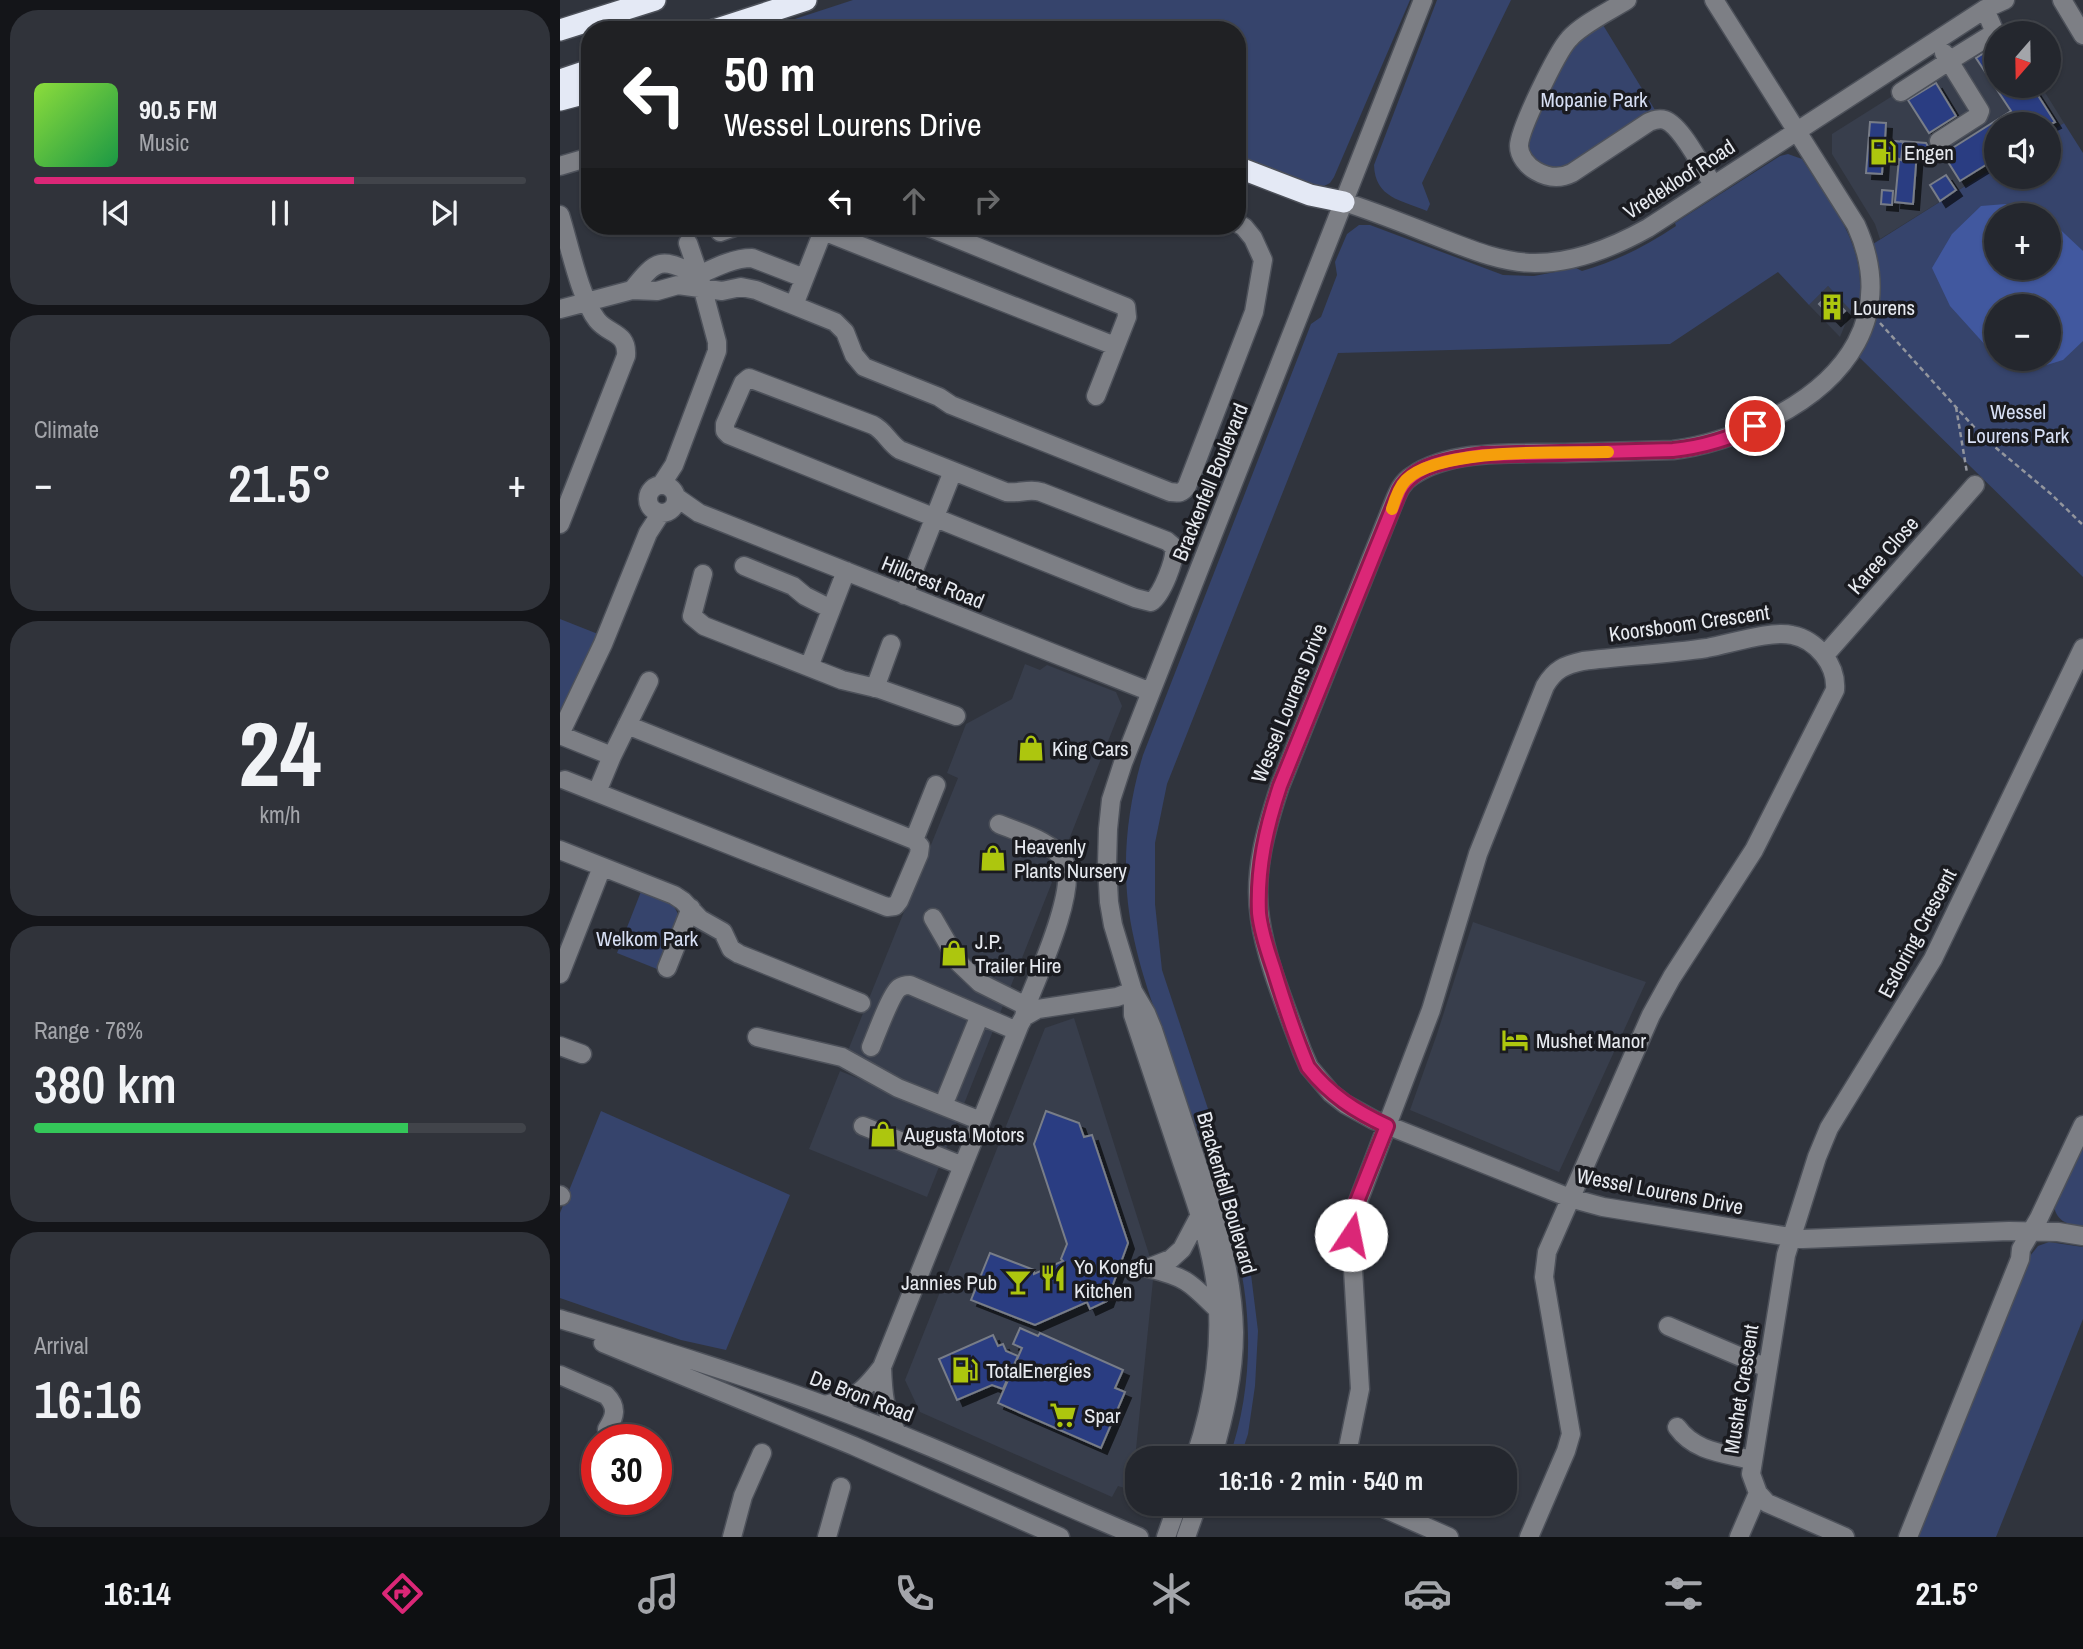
<!DOCTYPE html>
<meta charset="utf-8">
<style>
body{margin:0;font-family:"Archivo Narrow",sans-serif;background:#30333a;color:#f1f3f6;height:100vh;display:flex;flex-direction:column;font-size:26px;white-space:nowrap}
*{box-sizing:border-box;margin:0}
p{font-size:23px;color:#a3a5aa}
.icon{flex:none;width:38px;height:38px;fill:none;stroke:currentColor;stroke-width:2;stroke-linecap:round;stroke-linejoin:round}
.map{position:relative;flex:1;overflow:hidden}
.drawer{display:flex;flex-direction:column;gap:10px;padding:10px;background:#141519;width:560px}
.drawer>*{flex:none}
.hud{position:absolute;left:21px;top:21px;width:665px;height:214px;border-radius:28px;box-shadow:0 2px 5px #0004,0 0 0 2px #41444a;background:#202124;color:#fff;overflow:hidden}
.needle{width:46px;rotate:200deg}
.fabs{position:absolute;left:1424px;top:21px;display:grid;gap:14px}
.fabs a{display:grid;place-items:center;width:77px;height:77px;border-radius:50%;background:#24272e;box-shadow:0 2px 5px #0004,0 0 0 2px #41444a;font-size:35px}
.speed{position:absolute;left:21px;top:1424px;display:flex;gap:14px;font-size:35px;font-weight:700;text-align:center}
.speed>*{display:grid;place-content:center;width:91px;height:91px;border-radius:50%;background:#24272e;box-shadow:0 2px 5px #0004,0 0 0 2px #41444a;line-height:1}
.speed .limit{border:10px solid #d22;background:#fff;color:#111}
.pin{position:absolute;display:grid;place-items:center;width:60px;height:60px;color:#fff;margin:-30px;border:4px solid #fff;border-radius:50%;box-shadow:0 2px 7px #0007}
.me{position:absolute;width:77px;margin:-38px;rotate:11deg;stroke-linejoin:round;filter:drop-shadow(0 0 5px #0008)}
.turn{display:flex;align-items:center;gap:24px;height:147px;padding:0 28px;font-size:32px}
.turn .icon{width:91px;height:91px;stroke-width:2.5}
.turn b{display:block;font-size:49px;line-height:60px}
.lanes{display:flex;align-items:center;height:66px;padding:0 28px;background:#0003;justify-content:center;gap:35px;direction:ltr}
.lanes .off{opacity:.35}
.big{font-size:52px;font-weight:600;line-height:1.1}
.drawer .card{flex:1;display:flex;flex-direction:column;justify-content:center;gap:10px;min-width:0;padding:0 24px;border-radius:28px;background:#30333a}
.drawer .dial{align-items:center;gap:0}
.dial b{font-size:91px;line-height:1}
.song{display:flex;align-items:center;gap:21px}
.cover{width:84px;height:84px;border-radius:10px;background:linear-gradient(135deg,hsl(90 70% 55%),hsl(140 70% 35%))}
.played{height:7px;border-radius:4px;background:linear-gradient(90deg,#db2777 65%,#41444a 65%)}
.keys{display:flex;justify-content:space-around;direction:ltr}
.heat{display:flex;justify-content:space-between;align-items:center;font-size:38px;direction:ltr}
.charge{height:10px;border-radius:5px;background:linear-gradient(90deg,#34c759 76%,#41444a 0)}
.trip{position:absolute;left:565px;top:1446px;width:392px;height:70px;border-radius:28px;background:#24272e;box-shadow:0 2px 5px #0004,0 0 0 2px #41444a;font-weight:600;line-height:70px;text-align:center}
.tabs{display:flex;height:112px;justify-content:space-around;align-items:center;background:#0e1012;color:#a3a5aa}
.tabs .icon{width:49px;height:49px}
.tabs .active{color:#db2777}
.tabs b{font-size:32px;color:#f1f3f6}
main{display:flex;flex:1;min-height:0}
.map>svg:first-child{display:block}
</style>
<main>
<section class="drawer">
<div class="card">
<div class="song"><i class="cover"></i><div><b>90.5 FM</b><p>Music</p></div></div>
<div class="played"></div>
<div class="keys"><svg class="icon" aria-label="previous" viewBox="0 0 24 24"><path d="M18 5L8 12l10 7zM5 5v14"/></svg><svg class="icon" aria-label="pause" viewBox="0 0 24 24"><path d="M8 5v14M16 5v14"/></svg><svg class="icon" aria-label="next" viewBox="0 0 24 24"><path d="M6 5l10 7-10 7zM19 5v14"/></svg></div>
</div>
<div class="card"><p>Climate</p>
<div class="heat"><a>−</a><b class="big">21.5°</b><a>+</a></div>
</div>
<div class="card dial"><b>24</b><p>km/h</p></div>
<div class="card"><p>Range · 76%</p><b class="big">380 km</b><div class="charge"></div></div>
<div class="card"><p>Arrival</p><b class="big">16:16</b></div>
</section>
<div class="map">
<svg width="1523" height="1537" viewBox="0 0 1523 1537">
<defs>
<filter id="shadow"><feDropShadow dx="6" dy="6" stdDeviation="0" flood-color="#0009"/></filter>
</defs>
<rect width="100%" height="100%" fill="#30343d"/>
<!-- built -->
<path fill="#383e4c" d="M1439,19L1448,33H1437V86H1481L1504,123L1489,132V124H1437V166L1320,239L1315,224L1272,154V134L1334,95L1331,88L1427,25Z
M1268,286L1291,310L1280,337L1249,305Z
M465,664L480,670L487,665L556,692L562,706L402,1109L341,1086L287,1053L398,778L387,773L406,724L452,699Z
M913,922L1086,982L999,1172L850,1110L877,1034Z
M514,1018L594,1270L574,1469L575,1473L568,1489L558,1486L552,1497L360,1412L345,1380L485,1028Z
M280,1071L398,1119L367,1197L249,1149Z"/>
<!-- green -->
<path fill="#36446c" fill-rule="evenodd" d="M293,0H850L774,177L770,183L760,188L677,159V30H201Z
M877,0H951L862,183L870,204L867,211C841,200 815,198 814,165Z
M1043,25L1095,110L1005,168H986L971,158L965,139L1010,48Z
M1504,123L1523,153V577L1299,357C1321,321 1325,284 1313,244L1437,166V177H1489V132ZM1437,215H1489V268H1437ZM1437,306H1489V359H1437Z
M1228,154L1242,159C1276,212 1311,249 1297,317L1268,286L1249,305L1218,272L1110,344L778,353L607,784L595,843V904L602,970L657,1136L686,1234L698,1331L695,1386L688,1434L680,1458H669C693,1390 694,1310 674,1242C654,1183 634,1124 614,1065C600,1023 583,982 574,939C560,877 565,815 583,755L751,324L761,317L777,275L775,262L787,234L799,225H810L943,275L974,276L1016,268L1022,271C1057,261 1086,246 1116,226L1115,223L1220,156Z
M0,619L38,634L0,712Z
M82,889C97,895 114,899 119,917L100,968L97,969L57,953Z
M41,1111L230,1195L166,1350L121,1340L0,1298V1213Z
M1523,1142V1227C1509,1224 1497,1223 1494,1206Z
M1489,1242L1523,1247V1319L1436,1537H1358L1470,1256L1478,1246Z"/>
<!-- water -->
<path fill="#41589f" d="M1446,204L1478,215H1437V268H1489V219L1523,251V341L1503,360L1467,371L1438,359H1489V306H1437V358L1390,306L1372,268L1392,234L1421,206Z"/>
<!-- building -->
<path fill="#2b3e82" stroke="#787d88" stroke-width="2" filter="url(#shadow)" d="M1437,45V86H1472L1495,122L1489,125L1437,124V158L1400,181L1383,154L1451,111L1416,58Z
M1376,83L1396,116L1369,133L1348,100Z
M1310,122L1326,123L1325,140L1343,142L1341,160L1323,158L1322,174L1306,173Z
M1340,141L1366,143L1372,153L1357,151L1353,204L1335,202L1339,159L1341,160L1343,142Z
M1386,175L1396,190L1380,201L1370,185Z
M1322,190L1333,191L1332,205L1321,204Z
M1269,294L1285,311L1275,320L1259,304Z
M486,1111L519,1123L524,1137L532,1135L568,1243L547,1301L530,1309L527,1302L475,1325L411,1300L430,1253L474,1270V1274L503,1261L501,1259L507,1244L474,1144Z
M460,1328L478,1336L480,1333L563,1370L555,1388L565,1392L541,1448L438,1403L462,1348L453,1344Z
M433,1335L438,1346L443,1344L446,1351L458,1356L443,1389L432,1385L397,1400L379,1359Z"/>
<g fill="none" stroke-linecap="round" stroke-linejoin="round">
<!-- minor casing -->
<g stroke="#4d515a" stroke-width="21">
<path id="minor" d="M1067,0C1050,11 1022,24 1009,39C997,52 959,130 959,146C959,156 967,166 976,171C988,178 1000,179 1012,173L1089,122C1094,120 1099,118 1105,120C1122,126 1143,169 1153,185
M1154,0L1296,225C1337,316 1286,383 1204,422C1175,436 1146,446 1113,450C1077,451 1041,452 1005,453C958,454 892,448 852,476C842,482 838,492 834,502L720,786C706,828 693,873 700,918C706,961 727,1010 742,1051L749,1067L771,1093L785,1104L814,1120L1010,1198L1043,1207L1243,1239L1449,1231L1498,1232L1523,1236
M1502,0L1523,35
M1384,53L1389,61L1431,35L1433,28L1425,9
M1341,92L1389,61L1420,111L1418,116L1379,141
M0,166L30,157
M784,202C819,213 852,227 886,240C914,251 945,263 975,263C1014,263 1054,247 1088,228L1425,9L1445,0
M0,215C9,243 20,298 37,320C49,335 68,332 66,356L0,524
M366,226L566,307L567,317L536,396
M263,231L555,346
M160,232L177,226
M72,290C99,256 101,259 139,275C156,267 174,258 192,258L244,278
M234,305L265,226
M0,309L72,290L97,291L118,285L162,291L181,287L196,290L275,322L285,332L294,355L304,367L379,397L391,405L610,492C618,493 622,494 627,486L694,312L703,260L693,238L684,227L677,223
M189,378L313,425C325,431 329,443 340,450L446,492C459,494 469,488 481,492L607,541L614,547C616,559 602,595 591,602L575,598L169,435L165,431V424L183,383Z
M101,485L114,465L157,351V342L139,275L128,243
M88 499a14 14 0 1 1 28 0a14 14 0 1 1-28 0Z
M116,497L139,513L591,692
M184,566L233,586L245,596L271,609
M143,574L132,616L144,626L282,680L320,689L396,716
M344,595L393,471
M1265,655L1415,485
M249,667L286,571
M315,688L331,644
M0,734L43,644L88,533L101,513
M0,735L52,756L37,792
M52,756L89,681
M5,780L327,907L335,906L339,901L359,854L360,846L354,840L67,725
M439,824C460,833 491,840 504,861C519,887 477,978 466,1006L464,1017
M354,840L376,785
M0,850L114,895L123,901L140,919L163,932L171,949L179,954L301,1003
M373,918L399,963L420,983L466,1006
M107,968L131,908
M0,974L42,867
M573,994V1015C589,1064 606,1113 622,1162C635,1200 649,1239 655,1279C664,1338 654,1402 635,1458
M197,1037L282,1057L338,1088L421,1121
M0,1046L22,1054
M311,1047C316,1035 331,994 339,988C343,985 346,985 350,985L457,1031
M387,1096L420,1015
M303,1126L403,1166
M0,1195L1,1196
M588,1268C626,1277 630,1282 657,1309
M588,1268L611,1259L622,1249L640,1215
M0,1319C88,1346 177,1373 264,1405C371,1444 474,1493 579,1537
M1108,1326L1207,1368
M43,1343L294,1446L500,1537
M322,1367C323,1394 324,1409 337,1433
M0,1375L46,1395C58,1407 55,1417 47,1429
M265,1405C297,1397 302,1393 322,1367L460,1024L464,1017L478,1009L557,997L573,991
M1117,1427C1135,1452 1163,1453 1192,1460
M652,1458C664,1417 674,1375 674,1332C673,1274 656,1221 638,1166C623,1121 608,1075 593,1030L586,1013L573,991L553,925L549,902L547,865L548,829L551,800L563,763L863,0
M786,1458L800,1389L791,1235L794,1212L871,1010L918,854L985,686C995,669 1005,665 1023,661C1064,656 1106,654 1147,648C1170,644 1211,630 1232,635C1257,640 1277,665 1275,690L1194,850L1112,977L1091,1015L987,1252L984,1277L1011,1434L1006,1451L969,1537
M812,1503L889,1537
M172,1537L183,1496L202,1453
M267,1537L281,1487
M606,1537L618,1503
M626,1537L638,1503
M1179,1537L1198,1493
M1285,1537L1207,1503L1198,1493L1191,1474L1226,1255L1257,1157L1269,1128L1373,959L1523,648
M1348,1537L1460,1259L1461,1249L1479,1218L1523,1125"/>
</g>
<!-- highway casing -->
<g stroke="#4d515a" stroke-width="24">
<path id="highway" d="M0,30L95,0
M154,30L246,0
M0,80L30,70
M0,100L30,92
M677,167L750,195L784,202"/>
</g>
<!-- path -->
<path stroke="#93969e" stroke-width="2.5" stroke-dasharray="5 3.5" stroke-linecap="butt" d="M1320,323L1423,437L1491,494L1523,525
M1396,407L1407,473"/>
<!-- minor -->
<use href="#minor" stroke="#7d7f85" stroke-width="18"/>
<!-- highway -->
<use href="#highway" stroke="#e4e9f5" stroke-width="21"/>
</g>
<g fill="none" stroke-linecap="round" stroke-linejoin="round">
<!-- route casing -->
<g stroke="#8e194d" stroke-width="18">
<path id="route" d="M791,1235L796,1204L827,1126C795,1111 770,1095 748,1067C735,1036 724,1003 714,970C708,952 701,933 699,913C697,868 706,828 720,786L840,490C855,463 895,459 923,455L1113,450C1142,447 1169,439 1195,426"/>
</g>
<!-- route -->
<use href="#route" stroke="#db2777" stroke-width="12"/>
<!-- slow -->
<path stroke="#f59e0b" stroke-width="12" d="M832,509C835,499 839,487 846,480C880,447 1001,453 1048,452"/>
</g>
<!-- icons -->
<defs>
<g id="fuel-bare" transform="scale(2.1)"><path d="M-5.5-6h7V0h2V4h1.3V-2.5L3-4.5l.8-.8L6-3V5H2.5V1h-1V6h-7ZM-4.2-4.7v3.2H.2V-4.7Z" fill="#adc60e" stroke="#1a1b20" stroke-width="2.5" paint-order="stroke"/></g>
<g id="building-bare" transform="scale(2.1)"><path d="M-4-6H4V6H1V3H-1V6H-4ZM-2.5-4.3h1.7v1.8h-1.7ZM.8-4.3h1.7v1.8H.8ZM-2.5-1h1.7V.8h-1.7ZM.8-1h1.7V.8H.8Z" fill="#adc60e" stroke="#1a1b20" stroke-width="2.5" paint-order="stroke"/></g>
<g id="shop-bare" transform="scale(2.1)"><path d="M-5-2.5h2.3a2.7 3.5 0 0 1 5.4 0H5L5.5 6h-11ZM-1.5-2.5h3a1.5 2.3 0 0 0-3 0Z" fill="#adc60e" stroke="#1a1b20" stroke-width="2.5" paint-order="stroke"/></g>
<g id="hotel-bare" transform="scale(2.1)"><path d="M-6-4.5h1.5V1H6V5H4.5V3h-9V5H-6ZM-4 0a1.8 1.8 0 1 1 3.6 0ZM.5 0V-2.5h3Q6-2.5 6 0Z" fill="#adc60e" stroke="#1a1b20" stroke-width="2.5" paint-order="stroke"/></g>
<g id="restaurant-bare" transform="scale(2.1)"><path d="M-5-6h1v4h1v-4h1v4h1v-4h1v5L-1.5 .5V6h-2V.5L-5-1ZM5-6V6H3V1.5H1.5Q1.5-4 5-6Z" fill="#adc60e" stroke="#1a1b20" stroke-width="2.5" paint-order="stroke"/></g>
<g id="bar-bare" transform="scale(2.1)"><path d="M-6-5H6L.8 .8V4.5H3.5V6h-7V4.5H-.8V.8Z" fill="#adc60e" stroke="#1a1b20" stroke-width="2.5" paint-order="stroke"/></g>
<g id="supermarket-bare" transform="scale(2.1)"><path d="M-6-5.5h2.5l.6 2H6L4.5 2H-2.5L-4.4-4H-6ZM-1.5 3.2a1.3 1.3 0 1 0 .1 0ZM3 3.2a1.3 1.3 0 1 0 .1 0Z" fill="#adc60e" stroke="#1a1b20" stroke-width="2.5" paint-order="stroke"/></g>
</defs>
<g fill-rule="evenodd">
<use href="#fuel-bare" x="1323" y="152"/>
<use href="#building-bare" x="1272" y="307"/>
<use href="#shop-bare" x="471" y="748"/>
<use href="#shop-bare" x="433" y="858"/>
<use href="#shop-bare" x="394" y="953"/>
<use href="#hotel-bare" x="955" y="1040"/>
<use href="#shop-bare" x="323" y="1134"/>
<use href="#restaurant-bare" x="493" y="1278"/>
<use href="#bar-bare" x="458" y="1282"/>
<use href="#fuel-bare" x="405" y="1370"/>
<use href="#supermarket-bare" x="503" y="1415"/>
</g>
<g text-anchor="middle" dominant-baseline="central" stroke-width="7" stroke-linejoin="round" paint-order="stroke">
<!-- park labels -->
<g font-size="21" fill="#d7dff4" stroke="#1a1b20">
<text x="1034" y="99">Mopanie Park</text>
<text x="1458" y="411">Wessel<tspan x="1458" dy="24">Lourens Park</tspan></text>
<text x="87" y="938">Welkom Park</text>
</g>
<!-- poi labels -->
<g font-size="21" fill="#e7eaf0" stroke="#1a1b20" text-anchor="start">
<text x="1344" y="152">Engen</text>
<text x="1293" y="307">Lourens</text>
<text x="492" y="748">King Cars</text>
<text x="454" y="846">Heavenly<tspan x="454" dy="24">Plants Nursery</tspan></text>
<text x="415" y="941">J.P.<tspan x="415" dy="24">Trailer Hire</tspan></text>
<text x="976" y="1040">Mushet Manor</text>
<text x="344" y="1134">Augusta Motors</text>
<text x="514" y="1266">Yo Kongfu<tspan x="514" dy="24">Kitchen</tspan></text>
<text x="437" y="1282" text-anchor="end">Jannies Pub</text>
<text x="426" y="1370">TotalEnergies</text>
<text x="524" y="1415">Spar</text>
</g>
<!-- street labels -->
<g font-size="21" fill="#e7eaf0" stroke="#1a1b20">
<text transform="translate(1119 179) rotate(-33)">Vredekloof Road</text>
<text transform="translate(650 482) rotate(-68)">Brackenfell Boulevard</text>
<text transform="translate(1323 555) rotate(-49)">Karee Close</text>
<text transform="translate(373 582) rotate(22)">Hillcrest Road</text>
<text transform="translate(1129 623) rotate(-8)">Koorsboom Crescent</text>
<text transform="translate(729 703) rotate(-68)">Wessel Lourens Drive</text>
<text transform="translate(1357 933) rotate(-62)">Esdoring Crescent</text>
<text transform="translate(1100 1191) rotate(11)">Wessel Lourens Drive</text>
<text transform="translate(667 1193) rotate(74)">Brackenfell Boulevard</text>
<text transform="translate(1181 1389) rotate(-81)">Mushet Crescent</text>
<text transform="translate(302 1396) rotate(21)">De Bron Road</text>
</g>
</g>
</svg>
<div class="fabs">
<a><svg class="needle" viewBox="-14 -14 28 28"><path d="M0-13l5 13h-10z" fill="#e53935"/><path d="M0 13l5-13h-10z" fill="#a3a5aa"/></svg></a>
<a><svg class="icon" aria-label="sound" viewBox="0 0 24 24"><path d="M4 9h4l5-4v14l-5-4H4zM17 9q2 3 0 6"/></svg></a>
<a>+</a>
<a>−</a>
</div>
<div class="speed"><div class="limit">30</div></div>
<div class="pin" style="left:1195px;top:426px;background:#d93025"><svg class="icon" aria-label="arrive" viewBox="0 0 24 24"><path d="M6 21V4h12l-3 4 3 4H6"/></svg></div>
<svg class="me" style="left:791px;top:1235px" viewBox="-20 -20 40 40"><circle r="19" fill="#fff"/><path d="M0-13L10 11 0 6-10 11z" fill="#db2777"/></svg>
<div class="trip">16:16 · 2 min · 540 m</div>
<div class="hud">
<div class="turn"><svg class="icon" aria-label="left" viewBox="0 0 24 24"><path d="M17 20v-9H6M10 6l-5 5 5 5"/></svg><div><b>50 m</b>Wessel Lourens Drive</div></div>
<div class="lanes"><svg class="icon" aria-label="left" viewBox="0 0 24 24"><path d="M17 20v-9H6M10 6l-5 5 5 5"/></svg><svg class="icon off" aria-label="ahead" viewBox="0 0 24 24"><path d="M12 20V5M6 11l6-6 6 6"/></svg><svg class="icon off" aria-label="right" viewBox="0 0 24 24"><path d="M7 20v-9h11M14 6l5 5-5 5"/></svg></div>
</div>
</div>
</main>
<nav class="tabs">
<b>16:14</b>
<svg class="icon active" aria-label="directions" viewBox="0 0 24 24"><path d="M12 3l9 9-9 9-9-9zM9 14v-3h6M13 9l2 2-2 2"/></svg>
<svg class="icon" aria-label="music" viewBox="0 0 24 24"><path d="M9 18V5l10-2v13"/><circle cx="6" cy="18" r="3"/><circle cx="16" cy="16" r="3"/></svg>
<svg class="icon" aria-label="phone" viewBox="0 0 24 24"><path d="M5 4h4l2 5-3 2q2 4 5 5l2-3 5 2v4C11 20 4 13 5 4z"/></svg>
<svg class="icon" aria-label="climate" viewBox="0 0 24 24"><path d="M12 3v18M4 7l16 10M4 17L20 7"/></svg>
<svg class="icon" aria-label="car" viewBox="0 0 24 24"><path d="M5 17H2v-5l4-1 3-4h7l3 4 3 1v5h-3M9 17h6M6 11h13"/><circle cx="7" cy="17" r="2"/><circle cx="17" cy="17" r="2"/></svg>
<svg class="icon" aria-label="filters" viewBox="0 0 24 24"><path d="M4 7h16M4 17h16"/><circle cx="9" cy="7" r="2"/><circle cx="15" cy="17" r="2"/></svg>
<b>21.5°</b>
</nav>
